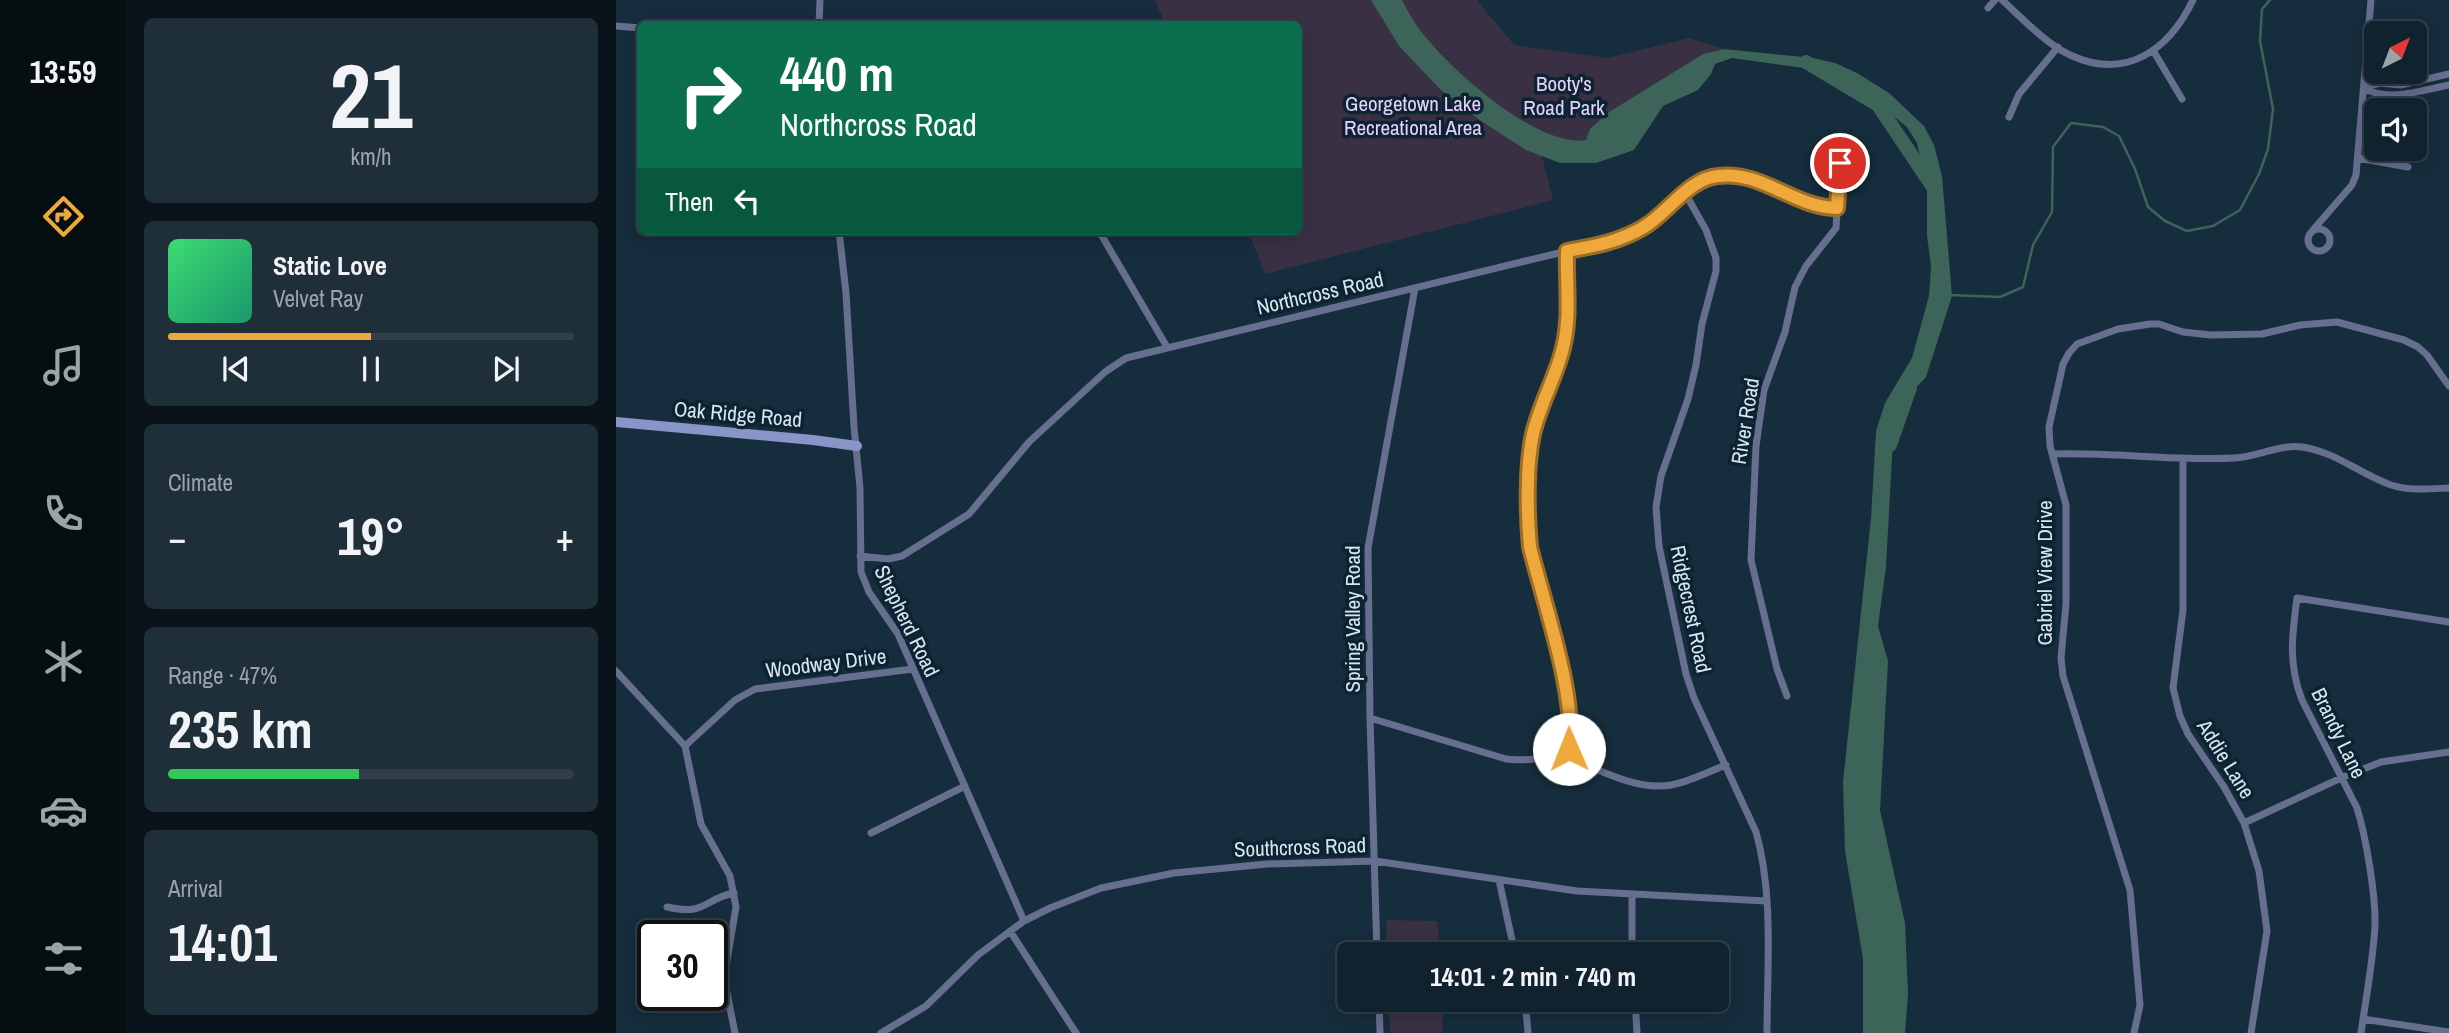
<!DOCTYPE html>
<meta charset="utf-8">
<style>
body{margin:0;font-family:"Archivo Narrow",sans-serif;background:#1e2f3a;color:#f1f3f6;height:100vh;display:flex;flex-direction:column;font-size:26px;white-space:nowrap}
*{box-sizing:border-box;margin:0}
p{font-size:23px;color:#9ca4aa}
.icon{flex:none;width:38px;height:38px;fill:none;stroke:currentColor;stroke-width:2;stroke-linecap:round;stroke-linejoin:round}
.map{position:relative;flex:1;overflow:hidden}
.sheet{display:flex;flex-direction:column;gap:18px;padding:18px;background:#091319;width:490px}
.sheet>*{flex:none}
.banner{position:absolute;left:21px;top:21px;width:665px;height:214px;border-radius:10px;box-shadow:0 4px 18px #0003,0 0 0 2px #303f4a;background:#0b6e4f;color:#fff;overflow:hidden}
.needle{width:46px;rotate:42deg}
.buttons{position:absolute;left:1748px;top:21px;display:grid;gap:14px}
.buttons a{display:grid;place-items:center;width:63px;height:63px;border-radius:10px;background:#10222e;box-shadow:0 4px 18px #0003,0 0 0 2px #303f4a;font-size:35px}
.speed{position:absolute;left:21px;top:920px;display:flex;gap:14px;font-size:35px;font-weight:700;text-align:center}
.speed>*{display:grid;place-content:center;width:91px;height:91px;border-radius:50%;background:#10222e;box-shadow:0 4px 18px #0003,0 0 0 2px #303f4a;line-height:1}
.speed .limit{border:4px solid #111;border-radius:10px;background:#fff;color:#111}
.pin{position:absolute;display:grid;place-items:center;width:60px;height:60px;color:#fff;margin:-30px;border:4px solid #fff;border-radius:50%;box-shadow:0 2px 7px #0007}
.me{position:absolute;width:77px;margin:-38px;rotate:359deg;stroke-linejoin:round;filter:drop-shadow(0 0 5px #0008)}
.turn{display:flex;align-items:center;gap:24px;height:147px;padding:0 28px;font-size:32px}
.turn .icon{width:91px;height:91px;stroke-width:2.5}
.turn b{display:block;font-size:49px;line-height:60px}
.then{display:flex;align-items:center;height:66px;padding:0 28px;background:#0003;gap:14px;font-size:26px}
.big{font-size:52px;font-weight:700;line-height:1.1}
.sheet .card{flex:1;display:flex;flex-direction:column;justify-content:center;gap:10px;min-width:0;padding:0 24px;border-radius:10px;background:#1e2f3a}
.sheet .dial{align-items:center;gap:0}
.dial b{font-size:91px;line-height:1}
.song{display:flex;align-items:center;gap:21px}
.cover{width:84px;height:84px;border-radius:10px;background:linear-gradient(135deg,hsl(140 70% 55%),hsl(160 70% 35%))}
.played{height:7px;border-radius:4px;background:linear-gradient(90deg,#eea83c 50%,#303f4a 50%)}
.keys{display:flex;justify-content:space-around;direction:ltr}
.heat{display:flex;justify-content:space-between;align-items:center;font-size:38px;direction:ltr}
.charge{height:10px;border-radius:5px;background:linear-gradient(90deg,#34c759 47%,#303f4a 0)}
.trip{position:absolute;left:721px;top:942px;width:392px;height:70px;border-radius:10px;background:#10222e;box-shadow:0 4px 18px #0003,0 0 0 2px #303f4a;font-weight:700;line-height:70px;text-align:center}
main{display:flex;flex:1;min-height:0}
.tabs{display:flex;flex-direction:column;width:126px;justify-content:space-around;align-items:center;background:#060e12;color:#9ca4aa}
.tabs .icon{width:49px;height:49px}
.tabs .selected{color:#eea83c}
.tabs b{font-size:32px;color:#f1f3f6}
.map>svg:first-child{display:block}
</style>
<main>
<nav class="tabs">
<b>13:59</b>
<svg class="icon selected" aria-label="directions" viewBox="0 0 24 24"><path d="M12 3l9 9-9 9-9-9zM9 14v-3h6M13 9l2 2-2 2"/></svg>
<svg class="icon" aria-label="music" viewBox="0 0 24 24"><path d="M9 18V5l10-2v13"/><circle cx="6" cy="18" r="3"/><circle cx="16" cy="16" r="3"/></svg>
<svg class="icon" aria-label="phone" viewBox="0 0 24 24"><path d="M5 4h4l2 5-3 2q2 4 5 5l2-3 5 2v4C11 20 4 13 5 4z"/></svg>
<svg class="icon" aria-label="climate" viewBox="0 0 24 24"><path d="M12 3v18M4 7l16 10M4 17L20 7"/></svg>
<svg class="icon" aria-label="car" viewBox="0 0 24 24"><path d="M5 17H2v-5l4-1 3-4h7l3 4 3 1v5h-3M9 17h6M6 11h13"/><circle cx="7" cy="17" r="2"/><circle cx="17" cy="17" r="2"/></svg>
<svg class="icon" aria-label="filters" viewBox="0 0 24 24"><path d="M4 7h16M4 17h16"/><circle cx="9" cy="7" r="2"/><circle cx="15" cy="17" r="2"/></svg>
</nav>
<section class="sheet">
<div class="card dial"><b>21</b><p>km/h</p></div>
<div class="card">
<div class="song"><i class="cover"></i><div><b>Static Love</b><p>Velvet Ray</p></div></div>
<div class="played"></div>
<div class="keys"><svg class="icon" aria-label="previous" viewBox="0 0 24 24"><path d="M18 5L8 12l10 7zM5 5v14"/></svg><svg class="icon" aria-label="pause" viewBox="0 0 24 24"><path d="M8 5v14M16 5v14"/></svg><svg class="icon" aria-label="next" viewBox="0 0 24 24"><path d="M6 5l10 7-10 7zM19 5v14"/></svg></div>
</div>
<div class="card"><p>Climate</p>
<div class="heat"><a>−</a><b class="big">19°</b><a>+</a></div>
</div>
<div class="card"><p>Range · 47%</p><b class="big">235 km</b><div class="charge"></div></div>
<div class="card"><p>Arrival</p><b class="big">14:01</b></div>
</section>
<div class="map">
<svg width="1833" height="1033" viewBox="0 0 1833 1033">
<rect width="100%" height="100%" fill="#162d3d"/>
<!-- green -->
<path fill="#3a3044" d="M539,0H861L898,45L992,58L1073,38L1108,49L1087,54L993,112L970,140C951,143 937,136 919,128L937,200L649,274L632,231H682V24H549Z
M770,920L821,921L825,954H771Z
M773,999H828L826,1033H774Z"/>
<!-- water -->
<path fill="#3c6459" d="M755,0H786C793,14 802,29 813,41C842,76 924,148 970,140L974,129L993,112L1087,54L1108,49L1197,58L1219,63L1241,73L1273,93L1308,126L1318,145L1326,176L1336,296L1310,377L1296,392L1281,415L1276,456L1270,567L1262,626L1272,661L1264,810L1289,923L1292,994L1289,1033H1247V959L1229,851L1227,782L1255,518L1260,431L1269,403L1296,358L1313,296L1315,266L1311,236V189L1301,143L1291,127L1247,91L1215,73L1188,68L1116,58L1099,64L1095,74L1082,90L1047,106L1018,150L980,163H944L910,150L865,121L824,89L783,46Z"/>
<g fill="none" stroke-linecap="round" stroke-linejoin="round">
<!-- stream -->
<path stroke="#3c6459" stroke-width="2.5" d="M1334,295L1384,297L1407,287L1417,245L1436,212L1437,147L1455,123L1487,127L1503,136L1519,169L1532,207L1549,221L1571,231L1597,226L1624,210L1643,174L1652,149L1657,109L1644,41L1646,9L1654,0"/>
<!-- river -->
<path stroke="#3c6459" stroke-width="14" d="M1190,62L1262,105L1319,190
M1274,445L1294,388"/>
<!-- street -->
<path stroke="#676f8e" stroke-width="7" d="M1386,0C1406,18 1429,43 1454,55C1510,81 1553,50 1577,0
M1372,8L1379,0
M203,24L204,0
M0,26L24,28
M1538,52L1566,99
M1748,88C1773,103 1806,90 1833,85
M1748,88L1764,83L1785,85L1833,74
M1393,117L1403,94L1442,47
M1742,158L1792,167
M1069,193L1090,230L1100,258V271L1086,324L1080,365L1072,399L1045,476L1040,507L1043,546L1070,674L1078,698L1140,832C1158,895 1151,968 1151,1033
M1692 240a11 11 0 1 1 22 0a11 11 0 1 1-22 0Z
M1697,230L1736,185L1740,175L1755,0
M223,231L230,293L238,427L244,488L245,572L253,592L282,634L408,921
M483,231L551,347
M1436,454C1497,452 1557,461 1618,458C1641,457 1663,444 1686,447C1720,452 1744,474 1775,485C1794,491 1813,489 1833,488
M1567,458V610L1557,688L1564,716L1572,734L1608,787L1628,823L1643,871L1651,931L1635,1033
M244,556L272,559L286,556L353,514L413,442L489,372L510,358L951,251C979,246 1003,242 1028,227C1053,212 1072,179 1102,176C1145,170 1179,208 1221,208
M0,671L69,746L85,824L114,876L120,907L108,978L119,1033
M1171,696L1161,669L1135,560L1140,446L1148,390L1169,332L1179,287L1190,266L1220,228L1224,163
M754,718L890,759C910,762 929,756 949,759C980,766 1011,787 1043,786C1065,786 1089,773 1110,765
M69,746L119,700L139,689L297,669
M951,760C962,696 929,610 914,546C911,515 910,465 917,434C924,404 940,377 947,348C955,317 951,283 951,251
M1628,823L1725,778L1765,762L1833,752
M255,833L349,786
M883,880L899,954
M1016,895V954
M51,907C91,916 87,899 118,893
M394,931L460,1033
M761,954L754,718L752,548L799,288
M763,999L764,1033
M909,999L912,1033
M1019,999L1021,1033
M1747,1019L1833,1032
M265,1033L310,1006L362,955L408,921L434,908L485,888L558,873L651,864L759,861L961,891L1150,901
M1518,1033L1524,1005L1514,890L1447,676L1445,658L1450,604V505L1434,446L1433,427L1447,364L1453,353L1461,344L1502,329L1534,324H1543L1567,332L1595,335L1646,334L1684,325L1721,322L1788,340L1802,347L1811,355L1833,386
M1745,1033C1750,998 1757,961 1759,926C1760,896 1750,837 1741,808L1686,700C1672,664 1676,635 1681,598L1833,622"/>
<!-- secondary -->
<path stroke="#8995c6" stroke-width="10" d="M0,422L197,440L241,446"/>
</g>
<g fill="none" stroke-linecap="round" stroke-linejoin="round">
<!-- route casing -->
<g stroke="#9b6d27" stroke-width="18">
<path id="route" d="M953,749C961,697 927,600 914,547C911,515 910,465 917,434C924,404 940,377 947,348C955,317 950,283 951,251C979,246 1003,242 1028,227C1053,212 1072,179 1102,176C1145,170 1179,208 1221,208L1224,163"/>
</g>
<!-- route -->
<use href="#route" stroke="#eea83c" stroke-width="12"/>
</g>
<g text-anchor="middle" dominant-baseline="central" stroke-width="7" stroke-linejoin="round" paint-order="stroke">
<!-- park labels -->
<g font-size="21" fill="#e5d0fc" stroke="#0c2332">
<text x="948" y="83">Booty's<tspan x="948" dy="24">Road Park</tspan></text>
<text x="797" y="103">Georgetown Lake<tspan x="797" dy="24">Recreational Area</tspan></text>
</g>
<!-- street labels -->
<g font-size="21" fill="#d8e6f0" stroke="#0c2332">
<text transform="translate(704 293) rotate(-13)">Northcross Road</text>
<text transform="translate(122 414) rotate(5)">Oak Ridge Road</text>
<text transform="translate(1129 421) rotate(-81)">River Road</text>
<text transform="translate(1428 573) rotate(-90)">Gabriel View Drive</text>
<text transform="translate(1075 609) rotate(78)">Ridgecrest Road</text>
<text transform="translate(736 619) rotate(-90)">Spring Valley Road</text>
<text transform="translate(291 621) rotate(64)">Shepherd Road</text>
<text transform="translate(210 663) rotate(-7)">Woodway Drive</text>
<text transform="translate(1723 733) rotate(64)">Brandy Lane</text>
<text transform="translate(1610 759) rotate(58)">Addie Lane</text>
<text transform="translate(684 847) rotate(-2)">Southcross Road</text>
</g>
</g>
</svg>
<div class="buttons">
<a><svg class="needle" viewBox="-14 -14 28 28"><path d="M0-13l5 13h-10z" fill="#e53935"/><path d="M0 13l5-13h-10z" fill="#9ca4aa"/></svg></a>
<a><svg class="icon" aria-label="sound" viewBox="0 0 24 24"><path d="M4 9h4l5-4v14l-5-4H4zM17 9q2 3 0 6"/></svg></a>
</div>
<div class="speed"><div class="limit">30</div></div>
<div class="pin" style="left:1224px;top:163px;background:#d93025"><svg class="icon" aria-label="arrive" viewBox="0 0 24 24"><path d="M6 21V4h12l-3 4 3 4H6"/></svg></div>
<svg class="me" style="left:953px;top:749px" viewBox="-20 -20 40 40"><circle r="19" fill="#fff"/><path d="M0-13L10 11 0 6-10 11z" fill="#eea83c"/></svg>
<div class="trip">14:01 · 2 min · 740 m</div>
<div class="banner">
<div class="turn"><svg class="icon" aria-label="right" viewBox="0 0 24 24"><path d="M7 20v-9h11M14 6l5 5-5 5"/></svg><div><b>440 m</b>Northcross Road</div></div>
<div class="then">Then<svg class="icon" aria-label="left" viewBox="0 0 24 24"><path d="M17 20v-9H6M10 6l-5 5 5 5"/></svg></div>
</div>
</div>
</main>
